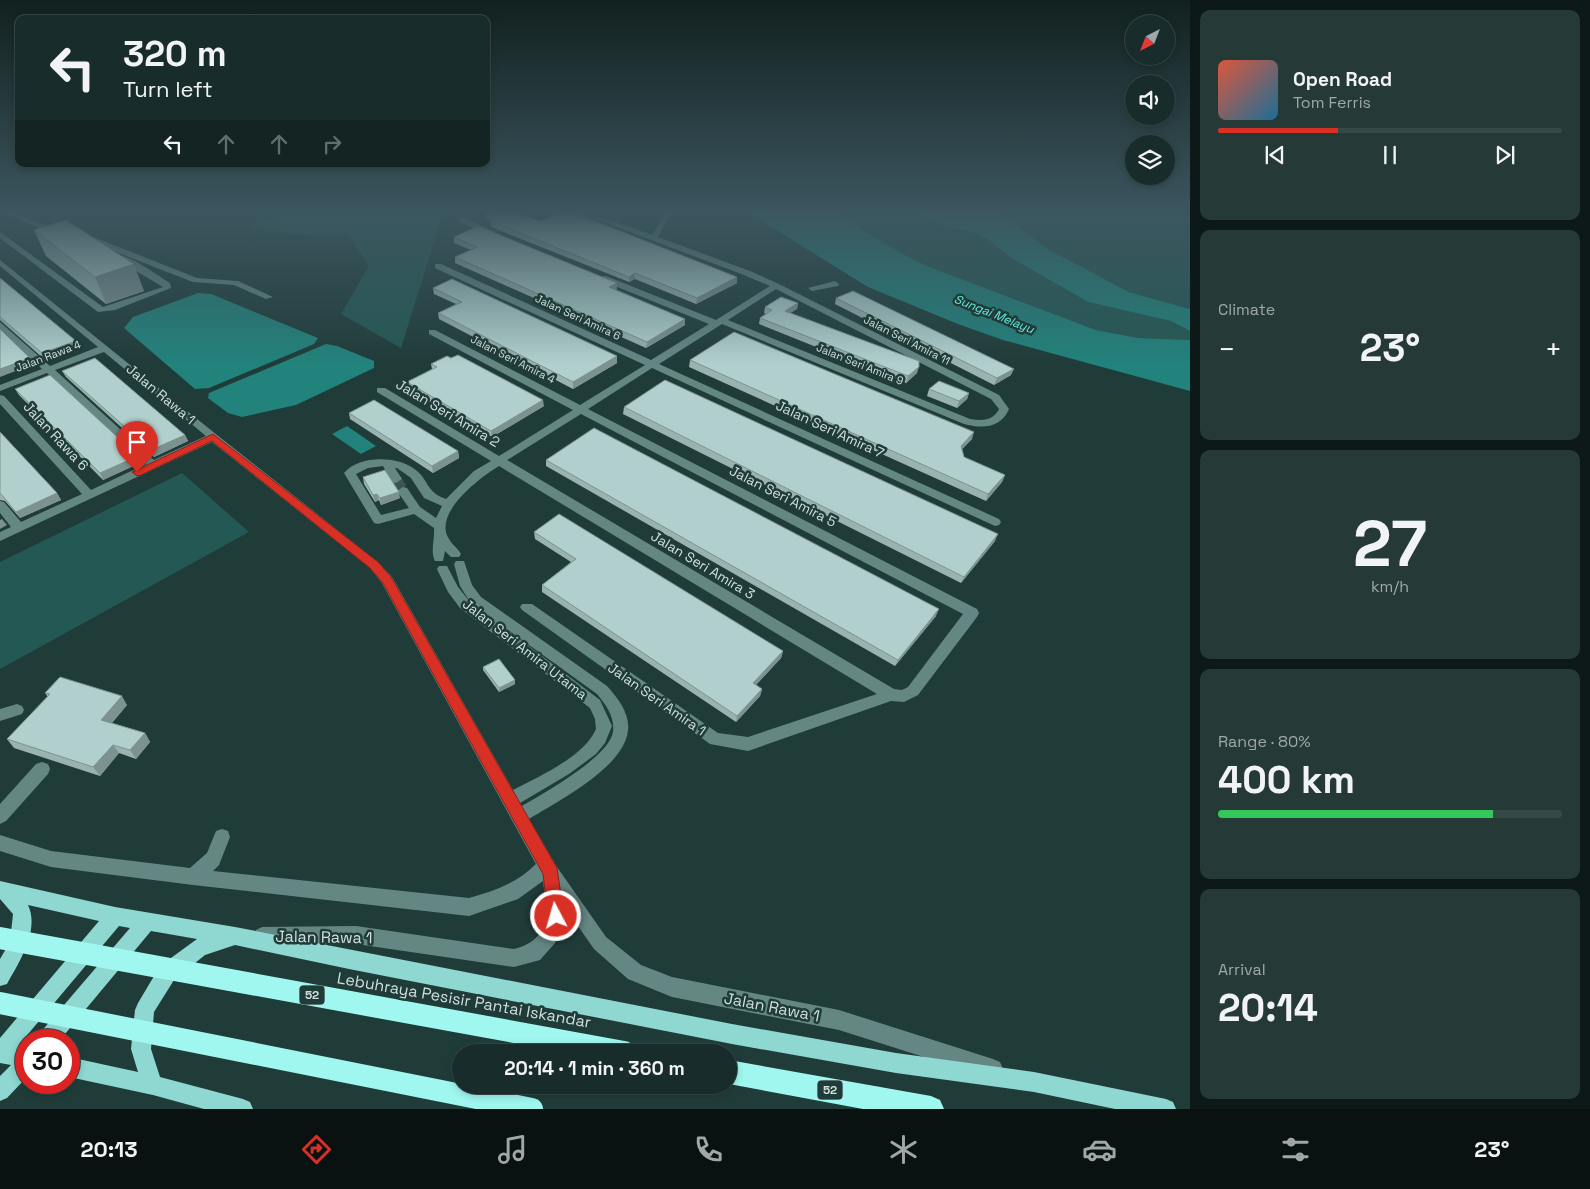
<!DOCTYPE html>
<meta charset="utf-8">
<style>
body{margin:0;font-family:"Space Grotesk",sans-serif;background:#253937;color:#f1f3f6;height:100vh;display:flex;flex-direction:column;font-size:19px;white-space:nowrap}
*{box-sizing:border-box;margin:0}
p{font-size:16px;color:#9fa8a9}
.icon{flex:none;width:28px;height:28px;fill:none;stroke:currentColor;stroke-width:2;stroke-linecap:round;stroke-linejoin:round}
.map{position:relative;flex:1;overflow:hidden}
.side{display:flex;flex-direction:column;gap:10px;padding:10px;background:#0d1918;width:400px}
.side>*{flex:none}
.banner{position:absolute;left:15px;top:15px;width:475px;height:152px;border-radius:10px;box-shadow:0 2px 8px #0003,0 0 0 1px #364947;background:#182d2b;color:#f1f3f6;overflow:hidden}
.needle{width:32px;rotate:222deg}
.tools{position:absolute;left:1125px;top:15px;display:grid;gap:10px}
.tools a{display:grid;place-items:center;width:50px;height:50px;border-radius:50%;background:#182d2b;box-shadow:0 2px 8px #0003,0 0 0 1px #364947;font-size:25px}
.speed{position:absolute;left:15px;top:1029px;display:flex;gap:10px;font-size:25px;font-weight:700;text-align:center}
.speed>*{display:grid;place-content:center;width:65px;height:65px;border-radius:50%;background:#182d2b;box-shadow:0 2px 8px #0003,0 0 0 1px #364947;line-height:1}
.speed .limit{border:8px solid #d22;background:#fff;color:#111}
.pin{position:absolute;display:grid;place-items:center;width:42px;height:42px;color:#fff;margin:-51px -21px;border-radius:50% 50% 50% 0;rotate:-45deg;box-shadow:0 0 5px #0007}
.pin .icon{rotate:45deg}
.me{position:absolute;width:55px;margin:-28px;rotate:354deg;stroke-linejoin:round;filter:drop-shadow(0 0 4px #0008)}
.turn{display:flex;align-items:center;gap:18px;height:105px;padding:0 25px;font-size:22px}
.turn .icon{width:65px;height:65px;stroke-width:2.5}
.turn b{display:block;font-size:35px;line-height:42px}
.lanes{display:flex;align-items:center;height:48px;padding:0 25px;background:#0003;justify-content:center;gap:25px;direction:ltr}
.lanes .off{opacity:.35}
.big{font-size:38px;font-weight:700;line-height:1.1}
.side .card{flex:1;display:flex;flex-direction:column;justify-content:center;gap:8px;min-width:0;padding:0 18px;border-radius:10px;background:#253937}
.side .dial{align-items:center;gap:0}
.dial b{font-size:65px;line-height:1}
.song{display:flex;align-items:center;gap:15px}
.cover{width:60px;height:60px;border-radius:8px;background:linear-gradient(135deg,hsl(10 70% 55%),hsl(200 70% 35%))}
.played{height:5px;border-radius:2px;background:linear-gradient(90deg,#d93025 35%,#364947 35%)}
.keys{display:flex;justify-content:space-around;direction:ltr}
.heat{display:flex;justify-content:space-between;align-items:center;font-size:28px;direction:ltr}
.charge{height:8px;border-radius:4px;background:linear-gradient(90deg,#34c759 80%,#364947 0)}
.trip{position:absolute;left:452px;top:1044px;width:285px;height:50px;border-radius:25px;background:#182d2b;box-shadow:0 2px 8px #0003,0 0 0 1px #364947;font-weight:700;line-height:50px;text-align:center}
.dock{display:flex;height:80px;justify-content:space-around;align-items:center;background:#0a1211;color:#9fa8a9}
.dock .icon{width:35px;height:35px}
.dock .on{color:#d93025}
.dock b{font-size:22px;color:#f1f3f6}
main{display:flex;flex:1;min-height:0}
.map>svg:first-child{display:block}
</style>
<main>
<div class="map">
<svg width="1190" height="1109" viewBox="0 0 1190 1109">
<rect width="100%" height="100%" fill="#203c39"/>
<!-- green -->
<path fill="#245854" d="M290,210H444L401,348L341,314L369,266L349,236L291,234L248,227Z
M832,210H919V213L932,221L944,226L974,233L986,238L1013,259L1088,302L1171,321L1190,331V340L1139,338L1096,330L927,266L901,253Z
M997,210H1190V309L1129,292L1046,248Z
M182,473L249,532L0,669V562Z"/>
<!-- water -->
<path fill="#22827c" d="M744,210H832L901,253L927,266L1096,330L1139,338L1190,340V391L1003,340L958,324L868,287Z
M919,210H997L1046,248L1129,292L1190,309V331L1171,321L1088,302L1013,259L986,238L974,233L944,226L932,221L919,213Z
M198,293L211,294L318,338L314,344L209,388L195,389L124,328L133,317Z
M326,344L337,346L374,361V368L296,405L242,417L228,413L208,398L209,393Z
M347,426L376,446L361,454L332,434Z"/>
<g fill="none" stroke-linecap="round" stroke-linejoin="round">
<!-- minor-tunnel -->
<path stroke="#3a5452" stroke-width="11" stroke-dasharray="11 5.5" stroke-linecap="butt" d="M396,479L403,491"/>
<!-- minor -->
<path fill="#658784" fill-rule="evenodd" d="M0,210H10L62,233L55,235L6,214H0Z
M552,210C587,210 619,223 652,235L667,210H673L658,237L750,271L779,284L999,395L1009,409C1001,428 982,429 964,424L722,324L659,364L999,519L1001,522L999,525L995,526L652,368L588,409L977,609L979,613L977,617L918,695L904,702L891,701L748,751L710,744L522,610L520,607L522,604H532L718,733L748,737L877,694L499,466C481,477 432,513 449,539C452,545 458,548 461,554L459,557H451L445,551L443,561H435C430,552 435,538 434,528L414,514L378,524L374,523L344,473C359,455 396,456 413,468C429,478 425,492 446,499L474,471L491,461L377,392V388H385L499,456L573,410L429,334V330H435L580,405L645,365L435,268V264H441L651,360L709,324L600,280V276H606L716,320L770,286L744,275L598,220L555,212ZM776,289L991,399L999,409C993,421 982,421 970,419L728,320ZM581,414L963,614L908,687L902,690L894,689L507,460ZM383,466L392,482L396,483L402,479L395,468H397L411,478L424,498L442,506L436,518L420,507L407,488L403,487L397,491L409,508L381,515L356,474L368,468Z
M459,218H465L496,232L489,234L459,222Z
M0,232L103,307L163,287L116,259V255C130,254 158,276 170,283L171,288L115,310L98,312L0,238Z
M85,236H91L197,278L238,281L273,297L266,299L234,285L193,282L85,240Z
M0,260L217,435L378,562L392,577L513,790C538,777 585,756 596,729L595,719L590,708L460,608L448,592L437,569L439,566H447L458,587L470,602L460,586L454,564L456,561H464L472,585L481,597L607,686C618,698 630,714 628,730C625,767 558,801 529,819L557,867L606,937L641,965L672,977L839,1010L993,1059L1000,1062L1003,1069L1000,1076L993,1079L839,1030L672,997L628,979L594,949L564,906L565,916L555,943L540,960L514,967L356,944L262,945L256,942L253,936L256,930L262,927L356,926L514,949C552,939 547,913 543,881L518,899L469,916L193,885L51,867L0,851V835L51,851L190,868L207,853L216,831L222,829L228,831L230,837L219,865L213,871L469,898C495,891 517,883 536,864L382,583L370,568L212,442L0,541V532L11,527L0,513V501L4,502L21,522L82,494L0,404V395L4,396L91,490L146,464L47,373L0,391V385L42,369L0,330V322L50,366L98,347L0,266ZM104,352L206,436L154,460L55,370ZM493,619L597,694C606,705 615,717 613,732C609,757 544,793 522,806L520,803L569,774L596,754L605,743L612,726L600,700Z
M835,281L839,284L838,286L812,291L808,288Z
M17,704L22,706L24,710L22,714L0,721V709Z
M42,762L48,764L50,769L48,774L6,821L0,824V804L36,764Z"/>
<!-- major -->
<path fill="#8fd7d1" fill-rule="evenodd" d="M0,881L115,907L235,927L732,1024L896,1053L1034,1072L1166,1099L1173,1102L1176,1109H1115L1034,1092L896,1073L732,1044L349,969L235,945L205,955L174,980L154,1012L151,1049L160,1077L243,1099L250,1102L253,1109H204L153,1095L69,1077V1057L138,1072L131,1049L135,1010L138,1003L160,966L197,939L151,931L60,1040H37L40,1033L130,928L119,926L18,1046L26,1048V1078L7,1098L0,1101V1076L11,1065L0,1063V1038L99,921L28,905C40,930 19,963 7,984L0,986V959L10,942L13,914L0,899Z"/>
<!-- highway -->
<path fill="#9ff7f0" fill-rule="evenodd" d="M729,1060L931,1096L940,1100L944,1109H863L729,1084Z"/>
<!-- highway-bridge -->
<path stroke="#9ff7f0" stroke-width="22" d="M0,938L624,1052
M0,1003L532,1109"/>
</g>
<!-- wall -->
<path fill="#98b3b0" d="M485,213L539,221L737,277V283L696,304L635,279L629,282L491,227V221L485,219Z
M34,230L144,291L106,304L46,256Z
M454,237L617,283V289L615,290L685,319V325L646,348L455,263V257L471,250L454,243Z
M0,278L76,341L79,347L45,360L0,320Z
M433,288L617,356V363L573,389L439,319L438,313L456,304L434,294Z
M836,298L1011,375L994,385L835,304Z
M798,303L797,309L790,313L917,373L906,383L759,324L760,318L766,314L764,313L765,307Z
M690,360L972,439L962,449L964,457L1005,475L1002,482L986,501L689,367Z
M431,364L544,406L492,437L408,389L407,382L432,369Z
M62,371L185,435L188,441L154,457L66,377Z
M15,389L142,462L103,480L19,395Z
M929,389L969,393L967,399L957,408L927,396Z
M624,407L995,541L961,583L623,414Z
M349,413L458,451L459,458L433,473L350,419Z
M0,432L57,493L61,500L20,518L5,501L0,500Z
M546,460L936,616L895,666L546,466Z
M363,477L400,498L381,505L379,500L375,502L364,484Z
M534,532L783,651L781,658L756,685L762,689L760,696L736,722L542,592V585L571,562L535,539Z
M483,667L515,684L499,692L483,670Z
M45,693L127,705L112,723L145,733L150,742L136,759L119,753L100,776L14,748L7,739L48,697Z"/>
<!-- shaded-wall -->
<path fill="#7c9290" d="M134,264L144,291L106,304L95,277Z
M635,273V279L629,282V277Z
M737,277V283L696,304L697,298Z
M617,283V289L609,293V287Z
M798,303L797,309L784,317L785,311Z
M685,319V325L646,348L647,342Z
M76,341L79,347L45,360L42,353Z
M617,356V363L573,389V382Z
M30,358L34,364L0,377V369Z
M919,367L917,373L906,383L908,376Z
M1014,369L1011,375L994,385L997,378Z
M969,393L967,399L957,408L959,401Z
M543,400L544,406L492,437L491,431Z
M974,432L972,439L959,452L961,446Z
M185,435L188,441L154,457L151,450Z
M458,451L459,458L433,473L432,466Z
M138,456L142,462L103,480L100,473Z
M1005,475L1002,482L986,501L988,494Z
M399,492L400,498L381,505L380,498Z
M57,493L61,500L20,518L16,512Z
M377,494L379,500L375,502L373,495Z
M2,519L7,525L0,529V520Z
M998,534L995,541L961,583L964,577Z
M939,609L936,616L895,666L898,660Z
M783,651L781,658L751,690L753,683Z
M515,680V684L499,692V688Z
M762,689L760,696L736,722L737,716Z
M122,696L127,705L107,728L101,720Z
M145,733L150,742L136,759L130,750Z
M113,745L119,753L100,776L93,767Z"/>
<!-- building -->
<path fill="#b1d0cd" stroke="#7c9290" d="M494,210H509L539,221L567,210L737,277L697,298L635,273L629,277L491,221L497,218L485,213Z
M66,220L134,264L95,277L34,230Z
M478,226L617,283L609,287L685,319L647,342L455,257L477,247L454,237Z
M0,278L76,341L42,353L0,317Z
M452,279L617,356L573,382L438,313L462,302L433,288Z
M853,291L1014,369L997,378L836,298Z
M781,297L798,303L785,311L919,361V367L908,376L760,318L772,310L765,307Z
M0,329L30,358L0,369Z
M734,332L974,432L961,446L964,457L1005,475L988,494L690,360Z
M458,355L543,400L491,431L407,382L437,367L431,364L447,356L451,358Z
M95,358L185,435L151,450L62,371Z
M50,375L138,456L100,473L15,389Z
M665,380L998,534L964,577L624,407Z
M939,381L969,393L959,401L929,389Z
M374,400L458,451L432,466L349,413Z
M594,428L939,609L898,660L546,460Z
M0,432L57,493L16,512L1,494H0Z
M385,470L399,492L380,498L377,494L373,495L363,477Z
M559,514L783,651L753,683L762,689L737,716L542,585L576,559L534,532Z
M499,659L515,680L499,688L483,667Z
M60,677L122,696L101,720L145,733L130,750L113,745L93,767L7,739L50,694L45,693Z"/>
<!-- sky -->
<linearGradient id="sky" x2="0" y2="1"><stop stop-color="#12211f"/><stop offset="0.58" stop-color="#3c565f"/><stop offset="1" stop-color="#3c565f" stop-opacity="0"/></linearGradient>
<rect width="1190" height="365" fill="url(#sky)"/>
<!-- route -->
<path fill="#d93025" stroke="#8d1f18" d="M213,434L378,562L391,577L557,868L564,916L562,922L556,924L550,922L548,916L543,874L383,583L370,568L212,441L141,475L137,476L132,472Z"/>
<g text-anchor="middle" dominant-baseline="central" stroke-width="5" stroke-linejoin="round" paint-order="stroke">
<!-- far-street labels -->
<g font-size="11" fill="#d0dfde" stroke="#203c39">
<text transform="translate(578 317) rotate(25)">Jalan Seri Amira 6</text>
<text transform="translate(907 340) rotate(27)">Jalan Seri Amira 11</text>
<text transform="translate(48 356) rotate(-21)">Jalan Rawa 4</text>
<text transform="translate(513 359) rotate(27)">Jalan Seri Amira 4</text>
<text transform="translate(860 364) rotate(22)">Jalan Seri Amira 9</text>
</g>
<!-- far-water labels -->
<g font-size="12" font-style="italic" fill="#66e9e0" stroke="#203c39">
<text transform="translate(994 314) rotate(22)">Sungai Melayu</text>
</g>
<!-- shield labels -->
<g fill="#203c39" stroke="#9baeac" stroke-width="1">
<rect x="299.5" y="985.5" width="25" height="19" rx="4"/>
<rect x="817.5" y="1080.5" width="25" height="19" rx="4"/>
</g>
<g font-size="12" font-weight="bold" fill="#d0dfde">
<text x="312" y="995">52</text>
<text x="830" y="1090">52</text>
</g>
<!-- street labels -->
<g font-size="14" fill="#d0dfde" stroke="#203c39">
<text transform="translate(161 394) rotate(40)">Jalan Rawa 1</text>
<text transform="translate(448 413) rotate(31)">Jalan Seri Amira 2</text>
<text transform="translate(830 429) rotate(25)">Jalan Seri Amira 7</text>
<text transform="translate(56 436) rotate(47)">Jalan Rawa 6</text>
<text transform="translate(783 496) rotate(27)">Jalan Seri Amira 5</text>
<text transform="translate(703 565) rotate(31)">Jalan Seri Amira 3</text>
<text transform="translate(525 649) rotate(38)">Jalan Seri Amira Utama</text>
<text transform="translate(657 699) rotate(35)">Jalan Seri Amira 1</text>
</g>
<!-- near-street labels -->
<g font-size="16" fill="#d0dfde" stroke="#203c39">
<text transform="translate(324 937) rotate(1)">Jalan Rawa 1</text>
<text transform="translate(464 1000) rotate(10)">Lebuhraya Pesisir Pantai Iskandar</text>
<text transform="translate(772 1007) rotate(11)">Jalan Rawa 1</text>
</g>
</g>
</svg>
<div class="tools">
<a><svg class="needle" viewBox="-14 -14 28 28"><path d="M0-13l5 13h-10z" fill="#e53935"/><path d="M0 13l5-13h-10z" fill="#9fa8a9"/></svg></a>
<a><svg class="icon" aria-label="sound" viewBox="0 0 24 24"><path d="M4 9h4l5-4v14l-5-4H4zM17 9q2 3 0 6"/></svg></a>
<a><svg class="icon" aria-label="layers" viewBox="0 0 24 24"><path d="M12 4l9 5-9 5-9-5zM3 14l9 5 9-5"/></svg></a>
</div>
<div class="speed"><div class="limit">30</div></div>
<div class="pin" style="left:137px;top:472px;background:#d93025"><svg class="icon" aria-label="arrive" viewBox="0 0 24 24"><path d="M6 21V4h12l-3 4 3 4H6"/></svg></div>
<svg class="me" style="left:556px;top:916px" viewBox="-20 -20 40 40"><circle r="17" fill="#d93025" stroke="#fff" stroke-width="3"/><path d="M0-11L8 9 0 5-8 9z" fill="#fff"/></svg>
<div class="trip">20:14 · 1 min · 360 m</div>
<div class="banner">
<div class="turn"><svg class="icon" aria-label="left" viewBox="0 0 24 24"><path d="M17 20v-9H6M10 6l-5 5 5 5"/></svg><div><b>320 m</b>Turn left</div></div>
<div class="lanes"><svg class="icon" aria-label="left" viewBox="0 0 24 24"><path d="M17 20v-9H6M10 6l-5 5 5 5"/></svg><svg class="icon off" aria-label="ahead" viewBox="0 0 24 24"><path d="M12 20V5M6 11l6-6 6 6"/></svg><svg class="icon off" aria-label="ahead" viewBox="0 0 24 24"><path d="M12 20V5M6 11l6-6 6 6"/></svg><svg class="icon off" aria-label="right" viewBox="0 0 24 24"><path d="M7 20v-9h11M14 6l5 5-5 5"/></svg></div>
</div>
</div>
<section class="side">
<div class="card">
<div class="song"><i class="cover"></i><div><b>Open Road</b><p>Tom Ferris</p></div></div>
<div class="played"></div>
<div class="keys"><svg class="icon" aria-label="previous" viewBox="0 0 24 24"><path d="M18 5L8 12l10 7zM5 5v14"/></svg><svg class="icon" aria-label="pause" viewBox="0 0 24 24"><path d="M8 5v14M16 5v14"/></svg><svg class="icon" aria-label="next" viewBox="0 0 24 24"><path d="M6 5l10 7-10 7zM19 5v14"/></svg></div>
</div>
<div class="card"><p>Climate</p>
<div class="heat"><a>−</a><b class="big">23°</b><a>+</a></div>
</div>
<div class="card dial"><b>27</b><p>km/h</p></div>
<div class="card"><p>Range · 80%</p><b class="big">400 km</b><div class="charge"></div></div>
<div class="card"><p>Arrival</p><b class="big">20:14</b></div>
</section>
</main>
<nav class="dock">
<b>20:13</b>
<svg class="icon on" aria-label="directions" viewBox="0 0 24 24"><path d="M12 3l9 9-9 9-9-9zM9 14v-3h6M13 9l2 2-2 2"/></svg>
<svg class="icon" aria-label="music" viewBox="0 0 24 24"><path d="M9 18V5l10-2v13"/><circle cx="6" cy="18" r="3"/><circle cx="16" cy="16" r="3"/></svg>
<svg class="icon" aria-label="phone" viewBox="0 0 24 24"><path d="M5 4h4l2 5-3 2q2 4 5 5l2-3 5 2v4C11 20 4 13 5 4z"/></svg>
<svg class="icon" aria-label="climate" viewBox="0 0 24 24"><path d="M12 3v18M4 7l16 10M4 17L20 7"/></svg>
<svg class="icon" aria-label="car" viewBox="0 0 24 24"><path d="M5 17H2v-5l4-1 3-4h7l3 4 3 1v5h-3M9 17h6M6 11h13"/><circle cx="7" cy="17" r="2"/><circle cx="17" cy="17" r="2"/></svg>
<svg class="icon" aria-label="filters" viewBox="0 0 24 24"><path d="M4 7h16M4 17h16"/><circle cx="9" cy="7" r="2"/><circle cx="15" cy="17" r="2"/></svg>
<b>23°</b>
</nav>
